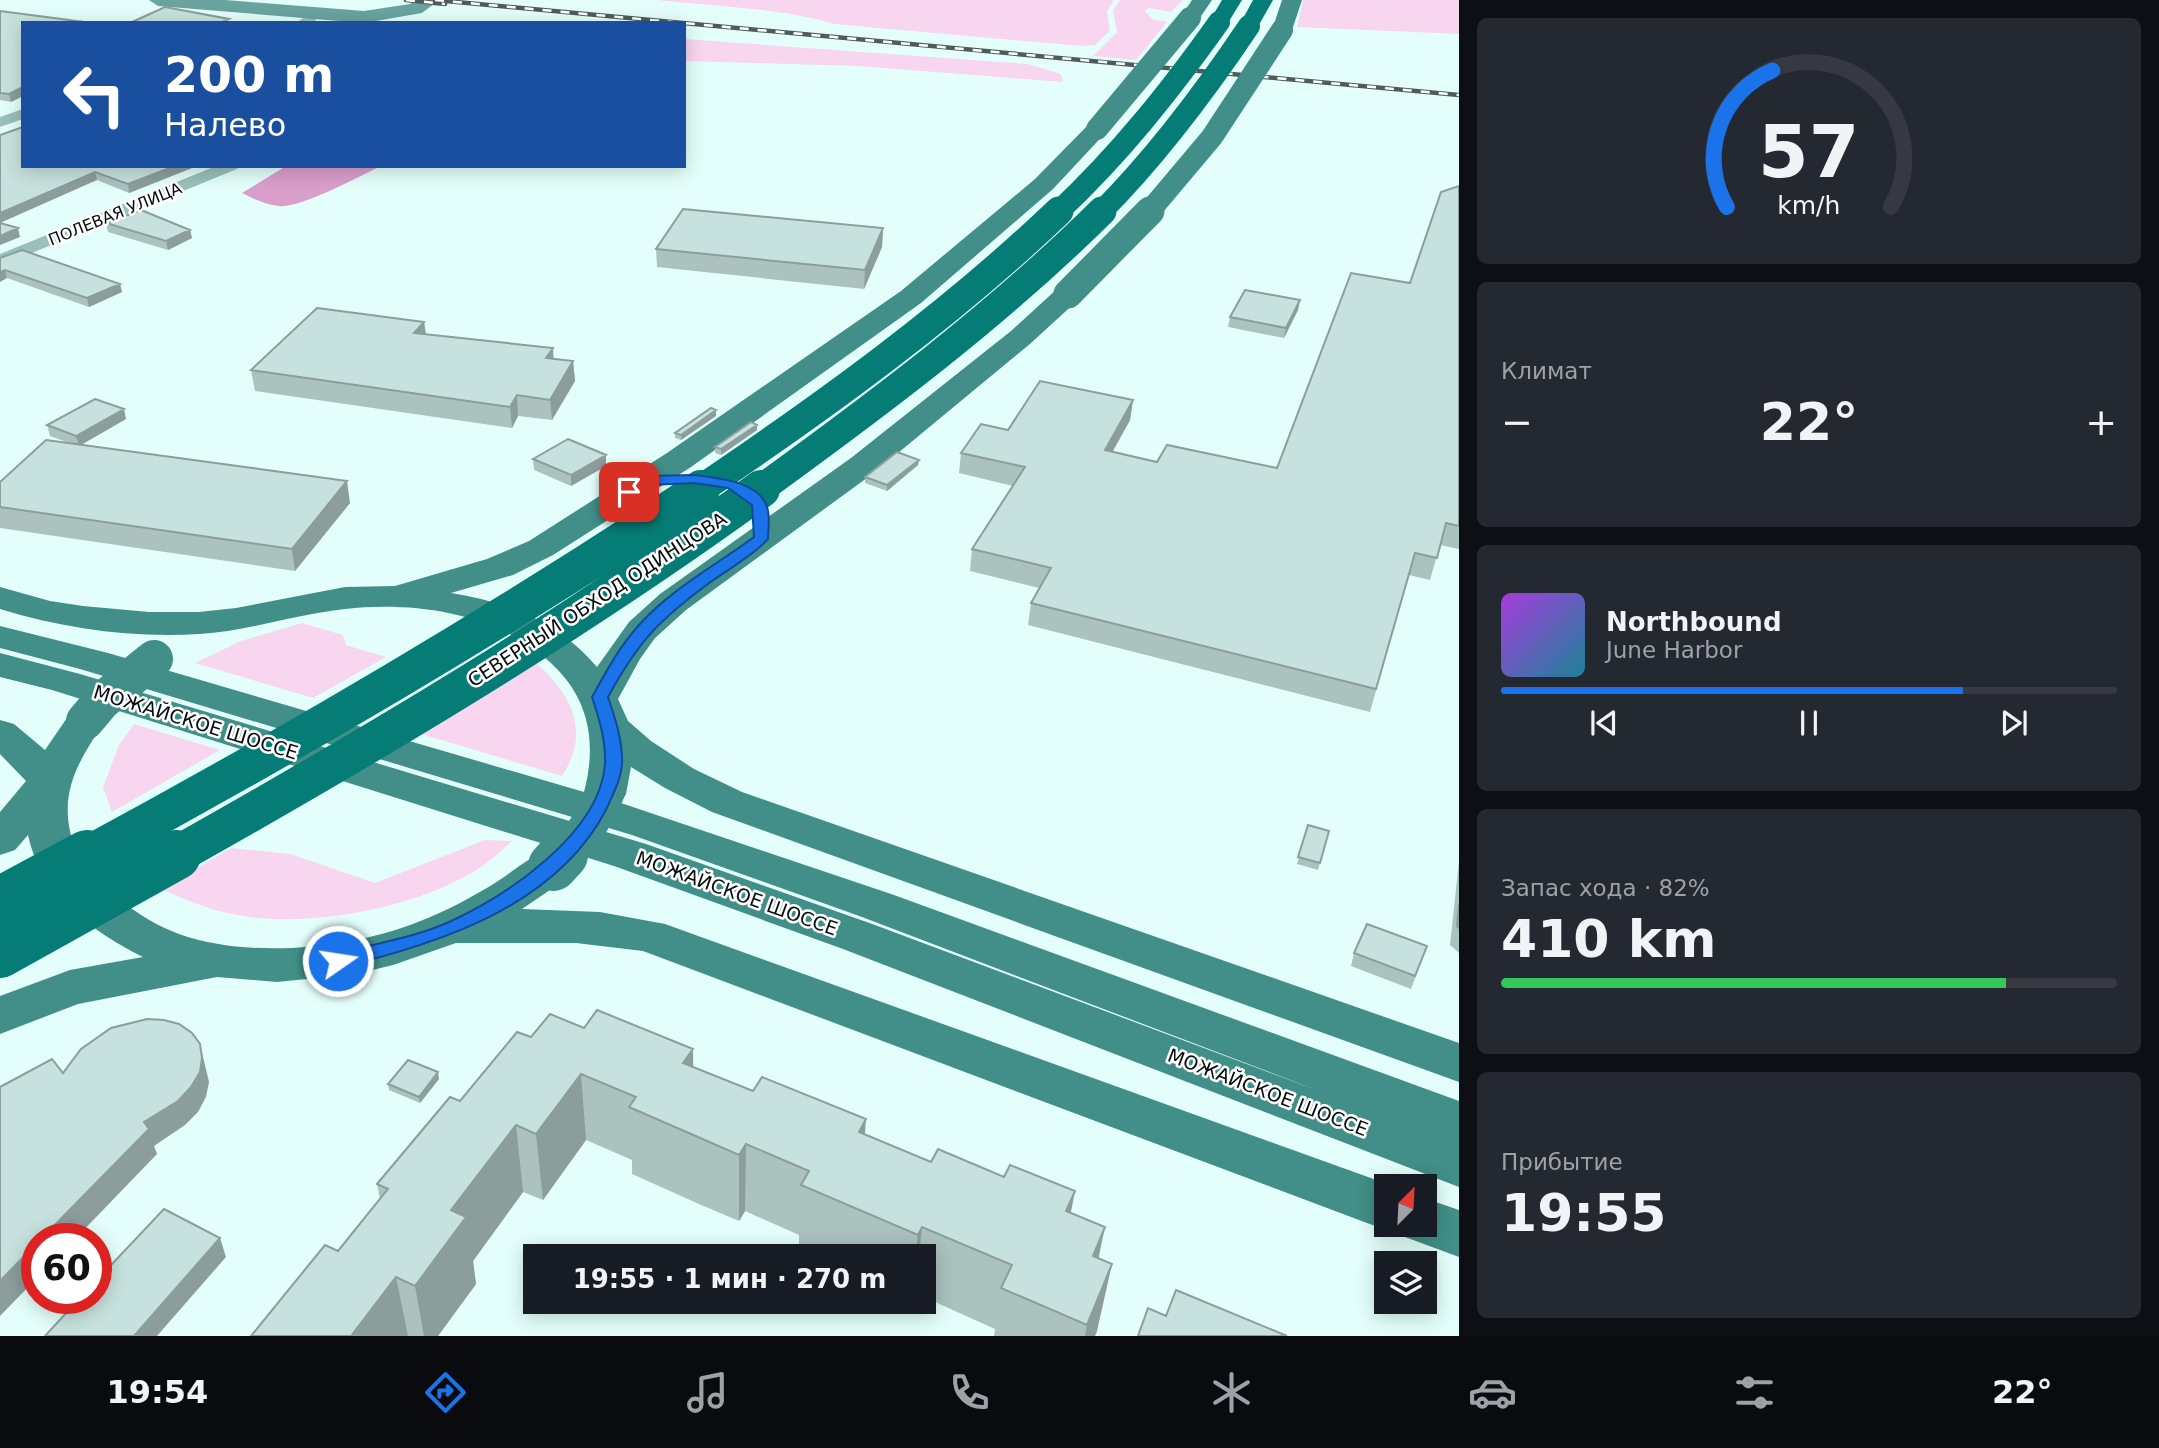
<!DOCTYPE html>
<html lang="ru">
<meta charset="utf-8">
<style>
body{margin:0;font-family:"DejaVu Sans",sans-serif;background:#242831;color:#f1f3f6;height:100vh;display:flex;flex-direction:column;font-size:26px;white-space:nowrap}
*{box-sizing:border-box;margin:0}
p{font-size:23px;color:#9ea1a6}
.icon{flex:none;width:38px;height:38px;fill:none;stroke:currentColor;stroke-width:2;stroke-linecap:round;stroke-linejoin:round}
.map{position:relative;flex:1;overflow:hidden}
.side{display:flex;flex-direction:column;gap:18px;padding:18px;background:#0d0f14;width:700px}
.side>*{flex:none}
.guide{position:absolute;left:21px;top:21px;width:665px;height:147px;border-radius:0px;box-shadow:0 4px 18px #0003;background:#1a4fa0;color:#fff;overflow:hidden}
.needle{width:46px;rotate:24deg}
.fabs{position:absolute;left:1374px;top:1174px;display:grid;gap:14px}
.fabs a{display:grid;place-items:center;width:63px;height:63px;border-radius:0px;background:#171b24;box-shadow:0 4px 18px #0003;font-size:35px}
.speed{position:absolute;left:21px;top:1223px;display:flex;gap:14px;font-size:35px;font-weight:700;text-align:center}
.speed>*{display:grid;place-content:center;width:91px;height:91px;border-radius:50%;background:#171b24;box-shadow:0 4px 18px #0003;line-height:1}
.speed .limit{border:10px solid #d22;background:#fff;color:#111}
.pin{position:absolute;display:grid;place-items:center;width:60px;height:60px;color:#fff;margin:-30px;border-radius:14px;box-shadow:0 4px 10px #0006}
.me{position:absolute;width:77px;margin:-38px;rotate:77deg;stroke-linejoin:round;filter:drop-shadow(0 0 5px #0008)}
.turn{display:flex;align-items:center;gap:24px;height:147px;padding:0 28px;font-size:32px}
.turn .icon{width:91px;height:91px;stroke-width:2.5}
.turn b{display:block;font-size:49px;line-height:60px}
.big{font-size:52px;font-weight:800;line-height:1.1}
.side .tile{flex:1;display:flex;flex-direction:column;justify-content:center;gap:10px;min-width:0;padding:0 24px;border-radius:10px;background:#242831}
.side .dial{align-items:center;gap:0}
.dial svg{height:182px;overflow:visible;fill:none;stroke:#363941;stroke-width:7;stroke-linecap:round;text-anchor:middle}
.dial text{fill:#f1f3f6;stroke:none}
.song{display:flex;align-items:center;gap:21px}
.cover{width:84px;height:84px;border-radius:10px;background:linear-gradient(135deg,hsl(280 70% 55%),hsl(190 70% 35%))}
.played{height:7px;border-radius:4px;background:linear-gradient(90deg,#1a73e8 75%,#363941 75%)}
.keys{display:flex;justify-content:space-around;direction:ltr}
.heat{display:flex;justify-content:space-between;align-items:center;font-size:38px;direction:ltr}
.charge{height:10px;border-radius:5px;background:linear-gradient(90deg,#34c759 82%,#363941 0)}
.trip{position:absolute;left:523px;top:1244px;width:413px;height:70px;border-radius:0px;background:#171b24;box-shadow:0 4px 18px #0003;font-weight:800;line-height:70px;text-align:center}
.dock{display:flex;height:112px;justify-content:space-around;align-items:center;background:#090b0e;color:#9ea1a6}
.dock .icon{width:49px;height:49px}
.dock .current{color:#1a73e8}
.dock b{font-size:32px;color:#f1f3f6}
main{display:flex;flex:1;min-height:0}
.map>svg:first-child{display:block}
</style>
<main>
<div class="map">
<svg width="1459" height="1336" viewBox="0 0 1459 1336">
<rect width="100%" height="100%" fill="#e4fffb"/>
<!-- green -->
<path fill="#f9d6f0" d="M657,0H1114L1107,11L1110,31L1095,45L1081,46L834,24C777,7 716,7 657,0Z
M1120,0H1183L1171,12L1149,8L1145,11L1152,19L1167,22L1136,60L1093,56L1117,32L1113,10Z
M1303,0H1459V34L1297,27Z
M684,39L1028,64L1061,74L1063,82L858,66L684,61Z
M302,623L343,635L346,645L386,657L313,698L195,663L241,641Z
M535,662C572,694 591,732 562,776L421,734Z
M134,724L220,750L112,812L103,787L119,745Z
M485,840L512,841C499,853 486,865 470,874C406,910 304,929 232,914C207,909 184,899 161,889L231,848L290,854L375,883Z"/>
<!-- water -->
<path fill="#da9ecb" d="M286,166H381C360,176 299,209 279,206C266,205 254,199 242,193Z"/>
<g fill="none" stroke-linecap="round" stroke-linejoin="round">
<!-- street -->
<path fill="#9ac0bb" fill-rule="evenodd" d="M315,11L322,15L312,23H295Z
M23,109V119L0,127V117Z
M216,166H239L237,169L0,266V254Z"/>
<!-- secondary -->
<path fill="#69a49e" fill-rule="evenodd" d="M149,0H226L364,11L410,4L417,0H439L422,13L364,23L158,6Z"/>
<!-- primary -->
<path fill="#418f88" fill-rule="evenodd" d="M1192,0H1212L1197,22H1183L1180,18Z
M1282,0H1302L1292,30L1289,34H1275L1272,30Z
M1097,122L1105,124L1109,129L1053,189L921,303L691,467L553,555L513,575L451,593C508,602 559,622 597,667L629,622L660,594L851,458L1011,331L1058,288L1068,286L1078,288L1082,294L1078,300L1031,343L875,472L686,610L655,638L640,659L618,699L628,721L651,741L694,769L742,792L1459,1043V1082L712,812L665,788L631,767L626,794L621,803L894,895L1459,1101V1187L843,949L614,866L52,690L0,677V653L80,674L646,844L875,925L1319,1091L862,917L632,835L80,669L0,648V626L108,653L584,792C596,747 591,704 557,669C504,614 419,601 345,609C296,614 249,631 199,634C132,638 65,629 0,609V587L50,601L83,606L149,612H199L236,608L345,587L395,586L487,559L529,541L667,453L901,291L1035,179L1089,124Z
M85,708L99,712L105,721C77,763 56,796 75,848C83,870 102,887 120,900C138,914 157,926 179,934C249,959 350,949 418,922C446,911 473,897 498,881C511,873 524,861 538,855C549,850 557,852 569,855L575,866L569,877L522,909L600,912L665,924L1393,1186H1386V1225H1424V1198L1459,1210V1257L1405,1237L1399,1225L1386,1230L1367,1223L643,951L576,943H456L393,965L356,974L277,982L217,977L78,1004L0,1034V996L70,970L143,957C93,932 40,894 28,835L15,850L0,855V812L26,781L0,754V720L14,724L45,750L71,712Z"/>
<!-- highway -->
<path fill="#057d76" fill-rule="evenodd" d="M1222,0H1242L1226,26H1212L1209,22Z
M1253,0H1273L1256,30H1242L1239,26Z"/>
<!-- rail casing -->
<g stroke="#4d5c5a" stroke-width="4.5">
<path id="rail" d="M406,0L445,4
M435,0L1459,95"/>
</g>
<!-- rail -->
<use href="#rail" stroke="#fff" stroke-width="2.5" stroke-dasharray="9" stroke-linecap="butt"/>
<!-- primary-bridge-far3 -->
<path stroke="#418f88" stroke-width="22" d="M1097,129L1190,18
M1148,213L1212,137L1282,30"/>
<!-- primary-bridge-far2 -->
<path stroke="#418f88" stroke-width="29" d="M1068,294L1150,211"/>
<!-- primary-bridge-far1 -->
<path stroke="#418f88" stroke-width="38" d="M85,721L102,701L154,659
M562,857L586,830L605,794"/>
<!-- primary-bridge -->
<path stroke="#418f88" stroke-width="50" d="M553,866L563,855"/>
<!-- highway-bridge-far3 -->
<path stroke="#057d76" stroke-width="22" d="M1057,213C1119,155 1170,91 1219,22
M1100,213C1157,156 1204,93 1249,26"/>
<!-- highway-bridge-far2 -->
<path stroke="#057d76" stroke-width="29" d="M698,491C824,406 949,316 1059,211
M758,491C878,404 996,316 1102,211"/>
<!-- highway-bridge-far1 -->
<path stroke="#057d76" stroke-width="38" d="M84,857C295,743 501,622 701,489
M173,857C374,744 574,625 761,489"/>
<!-- highway-bridge -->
<path stroke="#057d76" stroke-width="50" d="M0,902L87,855
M0,953L176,855"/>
</g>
<!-- wall -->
<path fill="#abc2bf" d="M0,11L23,23V96L11,102L0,100Z
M23,166H197L129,193L97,180Z
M1459,186V549L1440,545L1430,580L1409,575L1370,712L1028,625L1031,603L1039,588L970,571L972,549L1013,486L959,473L961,453L1008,430L1133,400L1130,420L1112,452L1157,462L1277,468L1410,283Z
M106,223L190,230L192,238L168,250L108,232Z
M883,228L882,247L864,289L657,267L656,249Z
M0,258L120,284L122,292L89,307L7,278Z
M1298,310L1284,338L1228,327L1230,317Z
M424,322L426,335L553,348V358L573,361L575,381L552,420L518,416L512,428L255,391L251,370Z
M716,416L681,440L675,438V433Z
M126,419L81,445L350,503L295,571L0,528V482L72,444L50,436L47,425Z
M757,425V430L721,455L715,453V447Z
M533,459L606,466L571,486L534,470Z
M918,465L887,491L865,483V477L877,469Z
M1308,825L1329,831L1318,870L1297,864Z
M1459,861V953L1450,945Z
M1427,946L1411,989L1351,966L1354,953Z
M584,1028L693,1067L753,1091L865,1134L931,1162L1071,1213L1098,1259L1097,1331L1095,1336H994L995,1329L924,1297V1256H810L799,1252V1235L745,1211L739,1221L699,1204L632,1174V1160L586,1140L543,1200L523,1192L473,1261L476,1284L438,1336H251L338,1251L380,1199L377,1184L460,1101L531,1037Z
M439,1079L420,1103L389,1090L388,1084Z"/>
<!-- shaded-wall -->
<path fill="#8b9e9b" d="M23,87V96L11,102L9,94Z
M175,166H197L129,193L128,184Z
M95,172L97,180L0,223V213Z
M18,228L20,237L0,245V236Z
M883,228L882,247L864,289L865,270Z
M190,230L192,238L168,250L166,241Z
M5,270L7,278L0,282V272Z
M120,284L122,292L89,307L87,298Z
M1300,300L1298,310L1284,338L1286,328Z
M424,322L427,342L414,333Z
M553,348L554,368L546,358Z
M573,361L575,381L552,420L550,400Z
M517,395L518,416L512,428L510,407Z
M1133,400L1130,420L1102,471L1105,450Z
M124,409L126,419L79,446L76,436Z
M716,410V416L681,440V435Z
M757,425V430L721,455V449Z
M606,455V466L571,486V475Z
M919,460L918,465L887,491V485Z
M347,481L350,503L295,571L292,549Z
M200,1044L209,1082L206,1097L198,1112L185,1125L154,1146L157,1154L75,1239H41L144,1122Z
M693,1049L694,1115L683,1063Z
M438,1072L439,1079L420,1103L419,1097Z
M581,1074L586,1140L543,1200L536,1134Z
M866,1119L861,1186L859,1132Z
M516,1125L523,1192L473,1261L476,1284L438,1336H424L415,1286L451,1210Z
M746,1144L745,1211L739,1221V1155Z
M1075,1191L1062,1258L1066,1211Z
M922,1227L919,1256H915L918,1235Z
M1105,1227L1091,1294L1079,1323L1093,1256Z
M220,1238L226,1257L157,1336H134Z
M37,1243V1278L0,1316V1281Z
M1112,1264L1097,1331L1095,1336H1085L1087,1325Z
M396,1277L408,1336H351Z"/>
<!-- building -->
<path fill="#c7e2de" stroke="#8b9e9b" stroke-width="2" d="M165,7L229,19L220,23H130Z
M0,11L92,23H23V87L9,94L0,93Z
M23,127V166H175L128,184L95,172L0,213V135Z
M1459,186V526L1446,523L1437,558L1415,553L1376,689L1031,603L1051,568L972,549L1025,467L961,453L981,424L1008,430L1040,381L1133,400L1105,450L1157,462L1167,445L1277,468L1351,273L1410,283L1441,192Z
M683,209L883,228L865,270L656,249Z
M141,210L190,230L166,241L106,223Z
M0,223L18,228L0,236Z
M22,250L120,284L87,298L5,270L0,272V258Z
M1245,290L1300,300L1286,328L1230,317Z
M317,308L424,322L414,333L553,348L546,358L573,361L550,400L517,395L510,407L251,370Z
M95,399L124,409L76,436L47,425Z
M711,408L716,410L681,435L675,433Z
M751,422L757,425L721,449L715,447Z
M568,439L606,455L571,475L533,459Z
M46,440L347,481L292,549L0,507V482Z
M897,452L919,460L887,485L865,477Z
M1308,825L1329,831L1320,863L1298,857Z
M1459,904V928L1457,926Z
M1367,924L1427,946L1415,976L1354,953Z
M597,1010L693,1049L683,1063L753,1091L762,1077L866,1119L859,1132L931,1162L938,1149L1004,1177L1010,1165L1075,1191L1066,1211L1105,1227L1093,1256L1112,1264L1087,1325L1001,1288L1012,1265L922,1227L918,1235L801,1185L809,1171L746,1144L739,1155L698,1137L629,1107L636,1097L581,1074L536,1134L516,1125L451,1210L466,1217L415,1286L396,1277L351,1336H251L325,1245L338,1251L388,1189L377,1184L450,1097L460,1101L517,1032L531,1037L550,1014L584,1028Z
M147,1019L164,1020L179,1024L192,1033L200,1044L202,1058L200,1072L191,1087L178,1101L144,1122L149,1129L41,1239H37V1243L0,1281V1087L52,1059L63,1073L81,1049L111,1028Z
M408,1060L438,1072L419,1097L388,1084Z
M164,1209L220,1238L134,1336H45L80,1298H96V1281Z
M1176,1290L1287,1336H1138L1148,1308L1166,1316Z"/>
<!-- route -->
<path fill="#1a73e8" stroke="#114b97" stroke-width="2" d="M694,475C717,478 763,481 768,511C770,520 768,530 768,539C754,555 730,568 712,581C660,619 639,640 608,697C615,718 623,741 622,764C621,780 612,796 606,810C555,907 438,944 338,968L331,966L328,961L331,956C370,944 411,939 449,922C506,896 600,834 605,764C606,741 599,718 592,697C606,672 619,647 639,625C670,590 716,565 754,537L752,505L728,488L694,483L650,485L629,496L622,492L647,476Z"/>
<g text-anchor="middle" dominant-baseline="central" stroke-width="5" stroke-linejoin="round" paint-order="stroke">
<!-- far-street labels -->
<g font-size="16" fill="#050e0d" stroke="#fff">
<text transform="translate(115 214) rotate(-22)">ПОЛЕВАЯ УЛИЦА</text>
</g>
<!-- street labels -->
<g font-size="19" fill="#050e0d" stroke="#fff">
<text transform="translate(597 599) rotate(-33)">СЕВЕРНЫЙ ОБХОД ОДИНЦОВА</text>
<text transform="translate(196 722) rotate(17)">МОЖАЙСКОЕ ШОССЕ</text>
<text transform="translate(737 893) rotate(20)">МОЖАЙСКОЕ ШОССЕ</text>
<text transform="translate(1268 1092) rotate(21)">МОЖАЙСКОЕ ШОССЕ</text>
</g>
</g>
</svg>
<div class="fabs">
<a><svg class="needle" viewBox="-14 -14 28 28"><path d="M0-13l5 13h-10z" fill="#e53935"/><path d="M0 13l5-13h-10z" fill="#9ea1a6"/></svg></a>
<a><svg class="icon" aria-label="layers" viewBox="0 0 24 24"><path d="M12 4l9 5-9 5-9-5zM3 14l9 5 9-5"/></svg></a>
</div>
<div class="speed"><div class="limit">60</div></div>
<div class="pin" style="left:629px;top:492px;background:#d93025"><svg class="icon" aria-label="arrive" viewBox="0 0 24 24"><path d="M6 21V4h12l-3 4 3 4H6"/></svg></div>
<svg class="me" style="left:338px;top:961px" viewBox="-20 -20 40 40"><circle r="17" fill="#1a73e8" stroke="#fff" stroke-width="3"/><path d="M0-11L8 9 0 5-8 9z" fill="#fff"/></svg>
<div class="trip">19:55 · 1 мин · 270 m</div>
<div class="guide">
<div class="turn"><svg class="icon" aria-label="left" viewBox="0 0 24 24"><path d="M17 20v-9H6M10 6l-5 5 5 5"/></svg><div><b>200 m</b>Налево</div></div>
</div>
</div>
<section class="side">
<div class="tile dial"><svg viewBox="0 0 100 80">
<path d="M14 69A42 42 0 1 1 86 69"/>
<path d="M14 69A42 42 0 0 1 34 9" stroke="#1a73e8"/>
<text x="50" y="56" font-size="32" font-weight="700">57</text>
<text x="50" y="72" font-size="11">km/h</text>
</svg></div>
<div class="tile"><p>Климат</p>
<div class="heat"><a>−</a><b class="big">22°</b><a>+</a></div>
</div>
<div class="tile">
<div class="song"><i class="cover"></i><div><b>Northbound</b><p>June Harbor</p></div></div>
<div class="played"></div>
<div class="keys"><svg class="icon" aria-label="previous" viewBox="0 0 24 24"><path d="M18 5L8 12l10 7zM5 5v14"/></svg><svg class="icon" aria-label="pause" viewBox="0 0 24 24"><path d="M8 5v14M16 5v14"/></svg><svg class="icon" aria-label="next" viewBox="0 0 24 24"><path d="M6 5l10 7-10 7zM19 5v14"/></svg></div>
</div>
<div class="tile"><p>Запас хода · 82%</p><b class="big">410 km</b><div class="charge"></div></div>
<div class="tile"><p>Прибытие</p><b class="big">19:55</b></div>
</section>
</main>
<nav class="dock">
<b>19:54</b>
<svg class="icon current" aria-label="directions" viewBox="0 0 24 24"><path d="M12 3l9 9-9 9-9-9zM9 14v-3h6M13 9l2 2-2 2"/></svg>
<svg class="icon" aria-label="music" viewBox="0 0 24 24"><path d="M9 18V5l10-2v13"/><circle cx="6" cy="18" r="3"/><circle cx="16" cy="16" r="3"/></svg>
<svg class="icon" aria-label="phone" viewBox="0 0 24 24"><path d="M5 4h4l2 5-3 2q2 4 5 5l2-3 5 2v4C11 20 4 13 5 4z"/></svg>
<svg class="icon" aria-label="climate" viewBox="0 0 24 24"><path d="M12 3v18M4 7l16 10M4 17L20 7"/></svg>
<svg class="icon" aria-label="car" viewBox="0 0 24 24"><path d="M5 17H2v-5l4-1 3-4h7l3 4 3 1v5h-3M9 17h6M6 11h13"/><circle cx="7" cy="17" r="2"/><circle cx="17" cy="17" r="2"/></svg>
<svg class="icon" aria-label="filters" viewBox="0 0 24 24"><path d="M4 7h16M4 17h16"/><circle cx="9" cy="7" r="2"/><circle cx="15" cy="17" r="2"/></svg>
<b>22°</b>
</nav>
